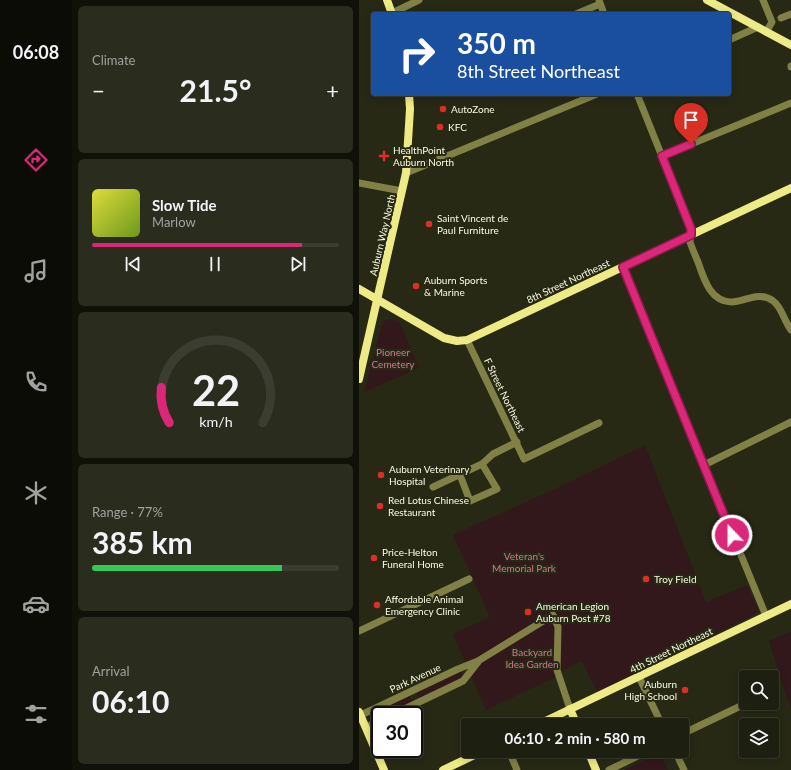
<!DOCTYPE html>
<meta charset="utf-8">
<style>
body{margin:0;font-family:Lato,sans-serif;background:#2a2c1e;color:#f1f3f6;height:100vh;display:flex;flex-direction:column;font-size:15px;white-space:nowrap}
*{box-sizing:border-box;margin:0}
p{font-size:13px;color:#a0a29f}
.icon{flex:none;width:22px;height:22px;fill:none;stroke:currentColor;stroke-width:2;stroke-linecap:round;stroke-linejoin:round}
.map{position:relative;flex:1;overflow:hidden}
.details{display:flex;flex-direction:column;gap:6px;padding:6px;background:#101109;width:287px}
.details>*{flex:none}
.top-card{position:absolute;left:12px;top:12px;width:360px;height:84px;border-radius:4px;box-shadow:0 2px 10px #0003,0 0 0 1px #3b3d30;background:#1a4fa0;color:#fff;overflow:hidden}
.buttons{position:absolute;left:380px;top:670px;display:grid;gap:8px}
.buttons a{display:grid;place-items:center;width:40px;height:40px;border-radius:4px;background:#1d1f10;box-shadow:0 2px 10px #0003,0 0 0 1px #3b3d30;font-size:20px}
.speed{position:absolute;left:12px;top:706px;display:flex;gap:8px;font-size:20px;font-weight:700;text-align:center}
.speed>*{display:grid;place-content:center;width:52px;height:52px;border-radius:50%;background:#1d1f10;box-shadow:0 2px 10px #0003,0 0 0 1px #3b3d30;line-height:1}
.speed .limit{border:2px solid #111;border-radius:6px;background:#fff;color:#111}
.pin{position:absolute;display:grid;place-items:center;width:34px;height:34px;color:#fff;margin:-41px -17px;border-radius:50% 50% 50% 0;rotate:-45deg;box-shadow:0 0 4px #0007}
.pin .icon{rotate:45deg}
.me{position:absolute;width:44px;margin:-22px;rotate:338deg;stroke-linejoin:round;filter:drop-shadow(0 0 3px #0008)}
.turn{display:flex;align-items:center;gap:14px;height:84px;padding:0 20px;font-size:18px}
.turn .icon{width:52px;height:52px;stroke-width:2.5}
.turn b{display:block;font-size:28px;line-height:34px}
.big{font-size:30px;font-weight:700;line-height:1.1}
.details .card{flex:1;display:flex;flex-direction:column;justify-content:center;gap:6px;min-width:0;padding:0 14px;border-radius:6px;background:#2a2c1e}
.details .dial{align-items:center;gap:0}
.dial svg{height:104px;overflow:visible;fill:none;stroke:#3b3d30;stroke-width:7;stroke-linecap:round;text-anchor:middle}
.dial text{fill:#f1f3f6;stroke:none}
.song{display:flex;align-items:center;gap:12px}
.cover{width:48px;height:48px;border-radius:6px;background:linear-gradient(135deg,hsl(60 70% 55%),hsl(80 70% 35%))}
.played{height:4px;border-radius:2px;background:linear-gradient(90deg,#db2777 85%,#3b3d30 85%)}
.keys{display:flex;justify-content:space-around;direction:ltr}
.heat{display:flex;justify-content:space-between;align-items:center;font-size:22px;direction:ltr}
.charge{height:6px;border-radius:3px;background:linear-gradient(90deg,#34c759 77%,#3b3d30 0)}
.trip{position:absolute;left:102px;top:718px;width:228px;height:40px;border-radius:4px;background:#1d1f10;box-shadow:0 2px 10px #0003,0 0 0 1px #3b3d30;font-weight:700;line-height:40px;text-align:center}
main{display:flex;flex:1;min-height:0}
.dock{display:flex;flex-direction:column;width:72px;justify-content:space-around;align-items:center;background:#0c0c06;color:#a0a29f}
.dock .icon{width:28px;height:28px}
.dock .selected{color:#db2777}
.dock b{font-size:18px;color:#f1f3f6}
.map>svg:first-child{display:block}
</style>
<main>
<nav class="dock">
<b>06:08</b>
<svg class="icon selected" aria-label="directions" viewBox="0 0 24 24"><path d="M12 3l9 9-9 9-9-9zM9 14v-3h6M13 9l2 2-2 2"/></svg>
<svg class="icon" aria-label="music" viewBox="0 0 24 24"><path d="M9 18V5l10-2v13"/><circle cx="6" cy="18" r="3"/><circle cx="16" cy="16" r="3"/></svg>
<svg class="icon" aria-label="phone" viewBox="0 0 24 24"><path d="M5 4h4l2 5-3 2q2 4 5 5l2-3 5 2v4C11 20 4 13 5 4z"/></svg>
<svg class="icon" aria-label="climate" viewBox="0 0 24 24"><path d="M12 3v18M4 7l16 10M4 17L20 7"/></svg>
<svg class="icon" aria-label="car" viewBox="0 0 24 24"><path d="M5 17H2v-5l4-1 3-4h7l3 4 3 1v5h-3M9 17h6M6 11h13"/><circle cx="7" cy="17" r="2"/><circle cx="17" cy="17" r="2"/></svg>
<svg class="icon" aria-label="filters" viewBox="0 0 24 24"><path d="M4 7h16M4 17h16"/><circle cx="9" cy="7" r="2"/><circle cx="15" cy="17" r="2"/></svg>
</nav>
<section class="details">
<div class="card"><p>Climate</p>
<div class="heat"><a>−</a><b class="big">21.5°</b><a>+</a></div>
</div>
<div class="card">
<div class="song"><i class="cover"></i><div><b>Slow Tide</b><p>Marlow</p></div></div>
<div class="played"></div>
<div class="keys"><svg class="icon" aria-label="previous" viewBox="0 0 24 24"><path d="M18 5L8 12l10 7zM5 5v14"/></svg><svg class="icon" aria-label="pause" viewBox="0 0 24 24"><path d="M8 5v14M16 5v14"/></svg><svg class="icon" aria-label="next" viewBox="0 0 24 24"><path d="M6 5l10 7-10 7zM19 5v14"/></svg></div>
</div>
<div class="card dial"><svg viewBox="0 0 100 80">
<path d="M14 69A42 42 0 1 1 86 69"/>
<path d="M14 69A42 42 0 0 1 8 42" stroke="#db2777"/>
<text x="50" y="56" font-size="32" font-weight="700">22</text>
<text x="50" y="72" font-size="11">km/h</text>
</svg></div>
<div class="card"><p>Range · 77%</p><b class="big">385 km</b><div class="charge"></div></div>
<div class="card"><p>Arrival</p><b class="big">06:10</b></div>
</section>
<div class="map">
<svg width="432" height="770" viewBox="0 0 432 770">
<rect width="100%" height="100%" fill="#272915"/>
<!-- green -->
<path fill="#32181b" d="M31,319L40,321L60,368L5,392L23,324L27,320Z
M286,445L347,602L388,585L400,611L397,614L238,692L223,661L202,671L203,674L127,710L94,634L131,617L94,535L194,490Z
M432,632V708L427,695L410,641Z
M99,672H102L104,675L102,679L60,698L57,693L58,692Z
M50,696L52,699V702L24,715H21V716L14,720L11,717L12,714Z
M301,753L309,770H265Z"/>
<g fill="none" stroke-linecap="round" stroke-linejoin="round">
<!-- street -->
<path stroke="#818046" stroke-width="7" d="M240,0L245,14
M404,0L413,22L407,32
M33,13L60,0
M217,14L241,4
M422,18L432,14
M370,40L399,27
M432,66V67
M278,94L332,229C332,233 331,238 331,242C333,248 336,255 339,262C345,279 351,301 372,302C385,302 395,293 409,298C422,303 424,319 432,330
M303,156L432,103
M47,173L238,94
M0,183L43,191
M264,267L407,616
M108,340L165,459L240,423
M345,465L432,422
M101,475L111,501L138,489L123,464
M74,487L123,464L134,454L158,442
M0,631L110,579
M280,677L303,725
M413,691L416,689
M2,715L99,669L119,661L194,615L199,627L198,670L211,709
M33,715L104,681L119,662
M7,727L21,721
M323,734L388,703
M150,751L158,770
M316,751L325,770
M250,770L289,751"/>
<!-- secondary -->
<path stroke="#eeea85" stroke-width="8" d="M28,0L33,14
M348,0L432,45
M0,289L85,338L98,341L108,340L432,188
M0,379L47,173L51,109L50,94
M211,709L218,725
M0,712L25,770
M178,725L432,604
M229,751L237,770
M84,770L124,751"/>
</g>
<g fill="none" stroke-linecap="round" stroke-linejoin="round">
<!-- route casing -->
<g stroke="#8e194d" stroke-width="10">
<path id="route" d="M332,144L303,156L332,229V235L264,267L373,535"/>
</g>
<!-- route -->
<use href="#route" stroke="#db2777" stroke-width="7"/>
</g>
<!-- markers -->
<g fill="#e12d27" stroke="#272915" stroke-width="1.5">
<circle cx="84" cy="109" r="4"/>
<circle cx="81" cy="127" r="4"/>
<path d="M23 150h4v4h4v4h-4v4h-4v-4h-4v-4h4z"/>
<circle cx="70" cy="224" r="4"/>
<circle cx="57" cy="286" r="4"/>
<circle cx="22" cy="475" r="4"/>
<circle cx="21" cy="506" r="4"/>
<circle cx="15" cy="558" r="4"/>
<circle cx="287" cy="579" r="4"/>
<circle cx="18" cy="605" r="4"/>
<circle cx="169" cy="612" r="4"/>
<circle cx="326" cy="690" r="4"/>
</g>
<g text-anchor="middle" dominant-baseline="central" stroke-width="4" stroke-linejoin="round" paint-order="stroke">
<!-- poi labels -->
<g font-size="10" fill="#f9fbe1" stroke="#272915" text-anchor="start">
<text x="92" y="109">AutoZone</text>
<text x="89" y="127">KFC</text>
<text x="34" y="150">HealthPoint<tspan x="34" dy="12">Auburn North</tspan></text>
<text x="78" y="218">Saint Vincent de<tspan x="78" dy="12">Paul Furniture</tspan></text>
<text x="65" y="280">Auburn Sports<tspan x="65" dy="12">&amp; Marine</tspan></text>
<text x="30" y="469">Auburn Veterinary<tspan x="30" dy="12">Hospital</tspan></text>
<text x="29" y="500">Red Lotus Chinese<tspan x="29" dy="12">Restaurant</tspan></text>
<text x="23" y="552">Price-Helton<tspan x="23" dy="12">Funeral Home</tspan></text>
<text x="295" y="579">Troy Field</text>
<text x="26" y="599">Affordable Animal<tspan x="26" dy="12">Emergency Clinic</tspan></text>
<text x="177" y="606">American Legion<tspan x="177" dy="12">Auburn Post #78</tspan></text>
<text x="318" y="684" text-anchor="end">Auburn<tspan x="318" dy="12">High School</tspan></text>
</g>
<!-- street labels -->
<g font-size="10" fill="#f9fbe1" stroke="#272915">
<text transform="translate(23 235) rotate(-77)">Auburn Way North</text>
<text transform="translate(209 281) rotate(-25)">8th Street Northeast</text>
<text transform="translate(146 395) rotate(64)">F Street Northeast</text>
<text transform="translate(312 650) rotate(-26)">4th Street Northeast</text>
<text transform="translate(56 678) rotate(-25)">Park Avenue</text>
</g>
<!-- park labels -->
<g font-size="10" fill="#d27592" stroke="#272915">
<text x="34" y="352">Pioneer<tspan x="34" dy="12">Cemetery</tspan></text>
<text x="165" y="556">Veteran's<tspan x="165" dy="12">Memorial Park</tspan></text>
<text x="173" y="652">Backyard<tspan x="173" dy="12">Idea Garden</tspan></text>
</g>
</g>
</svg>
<div class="buttons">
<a><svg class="icon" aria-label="search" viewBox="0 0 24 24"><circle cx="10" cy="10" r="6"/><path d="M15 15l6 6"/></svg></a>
<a><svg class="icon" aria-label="layers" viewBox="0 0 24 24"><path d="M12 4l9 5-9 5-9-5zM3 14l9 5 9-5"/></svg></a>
</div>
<div class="speed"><div class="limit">30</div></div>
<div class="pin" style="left:332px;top:144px;background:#d93025"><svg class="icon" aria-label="arrive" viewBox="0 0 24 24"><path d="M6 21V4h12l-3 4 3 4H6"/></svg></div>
<svg class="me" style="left:373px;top:535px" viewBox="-20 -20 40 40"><circle r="17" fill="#db2777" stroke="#fff" stroke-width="3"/><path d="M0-11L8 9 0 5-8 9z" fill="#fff"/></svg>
<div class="trip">06:10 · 2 min · 580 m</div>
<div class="top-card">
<div class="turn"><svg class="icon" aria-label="right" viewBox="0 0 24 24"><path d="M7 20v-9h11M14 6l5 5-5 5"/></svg><div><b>350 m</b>8th Street Northeast</div></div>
</div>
</div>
</main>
